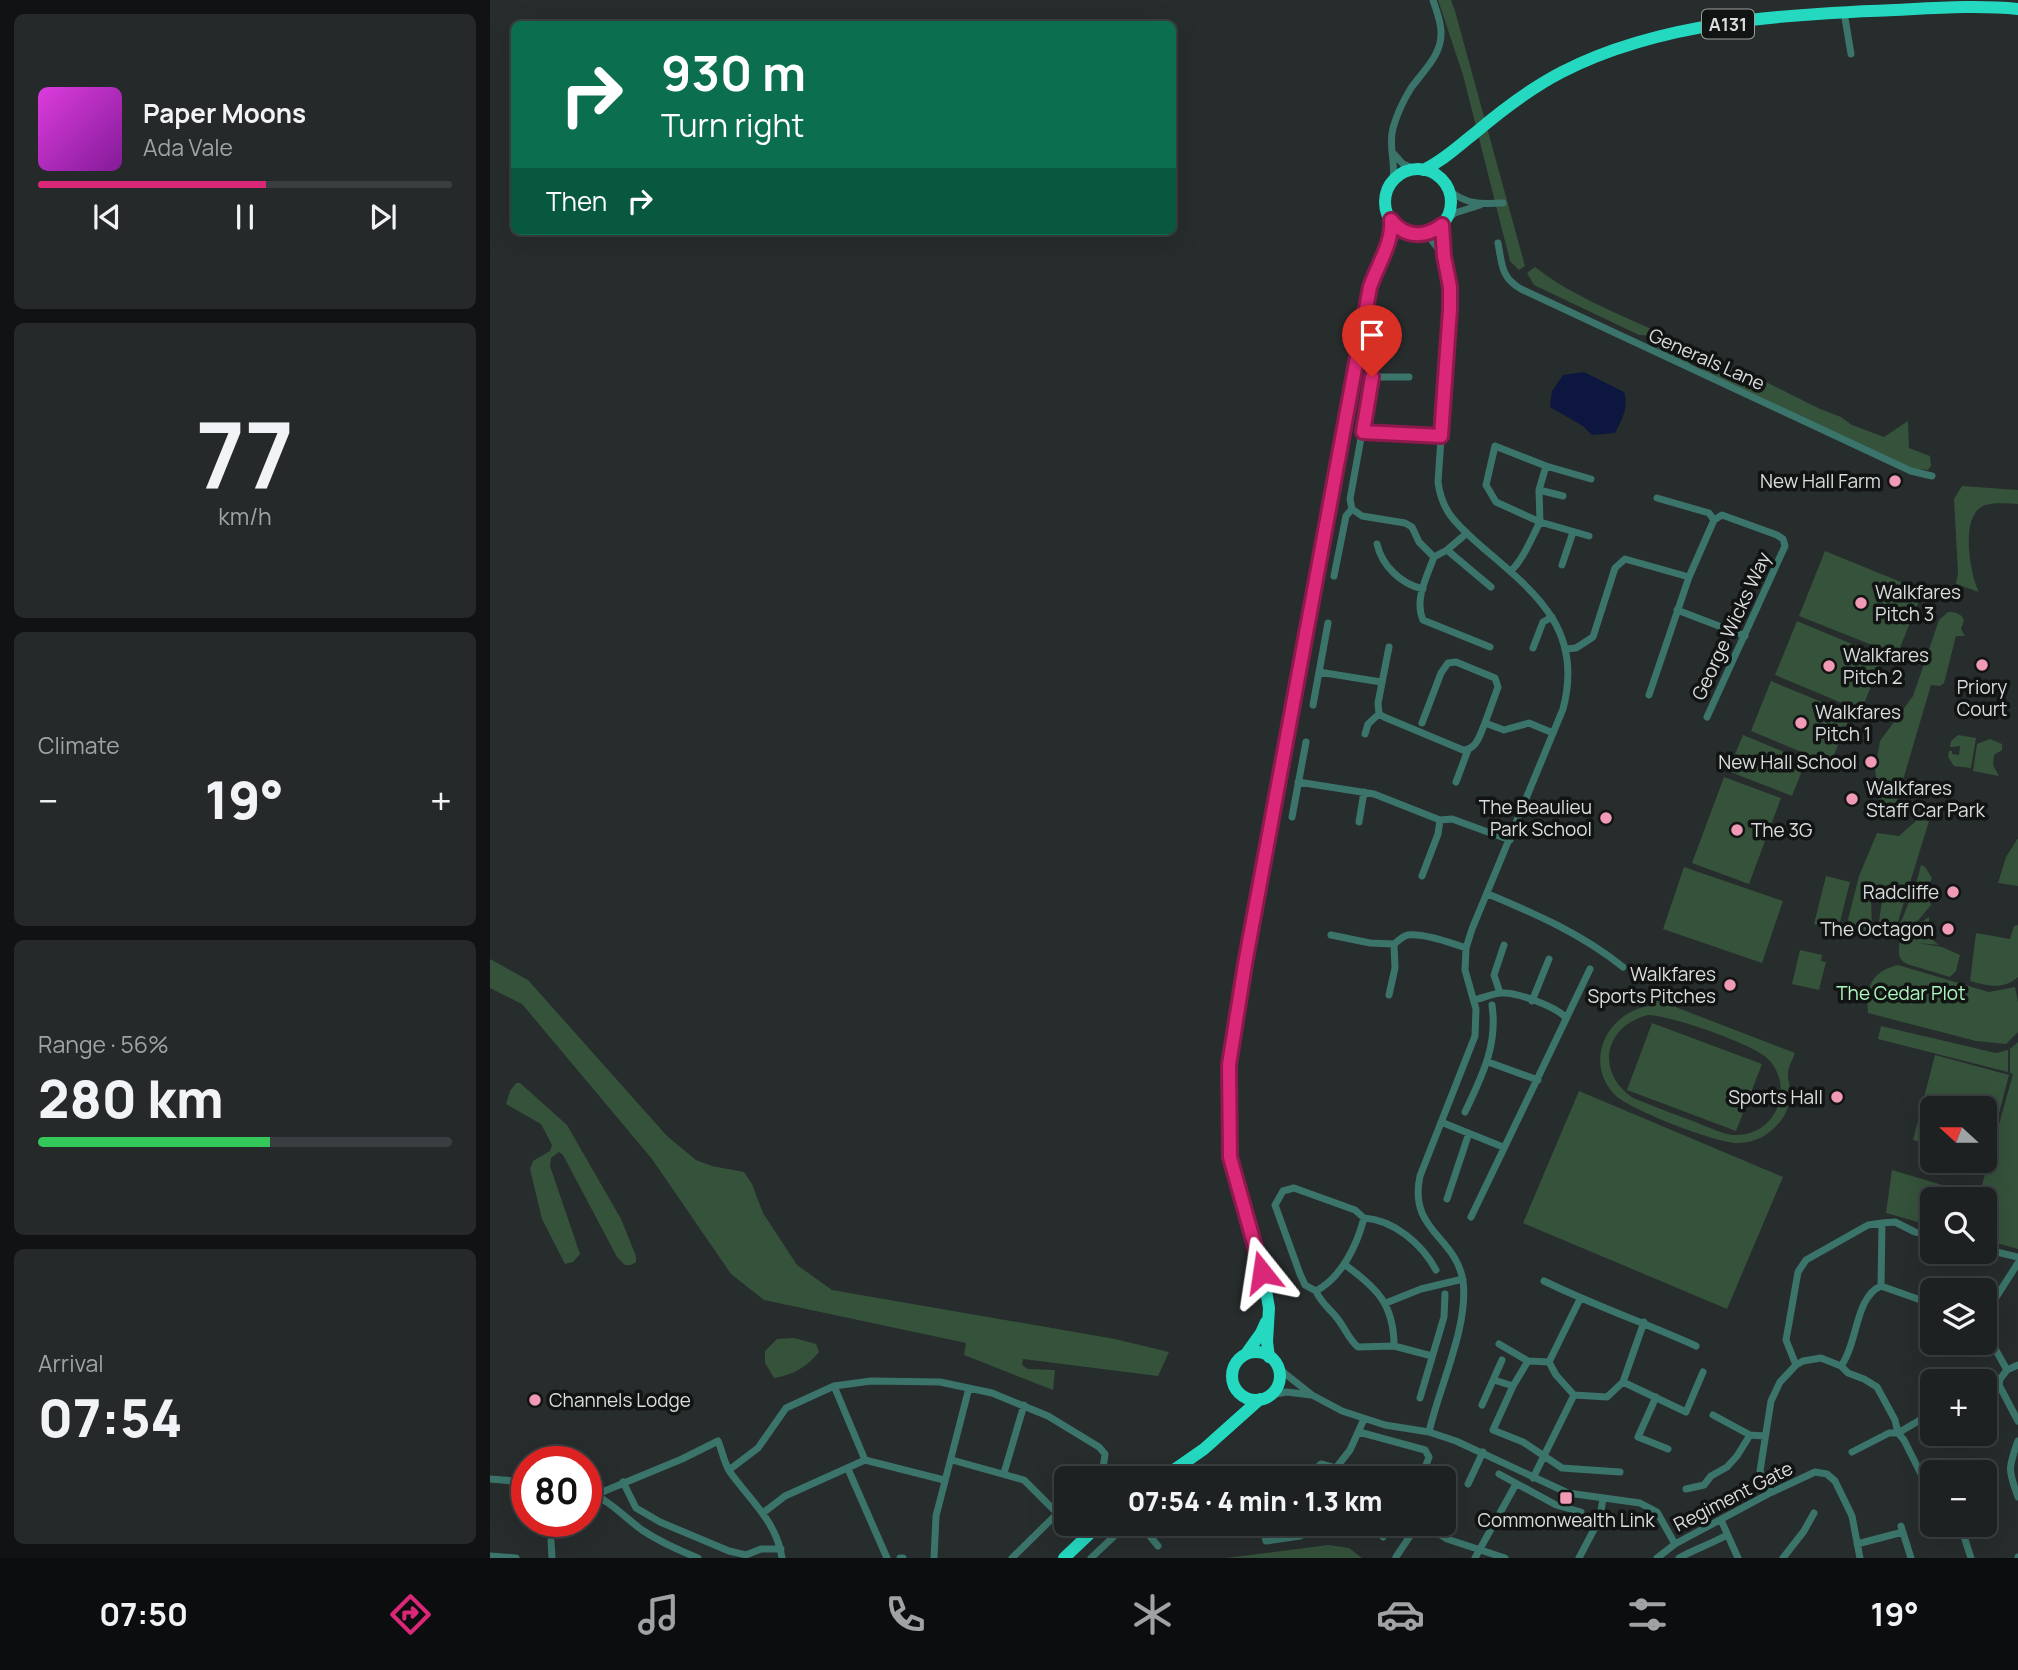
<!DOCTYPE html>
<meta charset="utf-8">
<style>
body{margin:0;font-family:Manrope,sans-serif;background:#25292a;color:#f1f3f6;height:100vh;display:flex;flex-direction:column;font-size:26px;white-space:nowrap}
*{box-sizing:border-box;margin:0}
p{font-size:23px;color:#a0a3a5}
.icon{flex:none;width:38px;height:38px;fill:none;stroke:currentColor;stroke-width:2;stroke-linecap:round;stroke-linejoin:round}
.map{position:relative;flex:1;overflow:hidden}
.sheet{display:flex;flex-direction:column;gap:14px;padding:14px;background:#101213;width:490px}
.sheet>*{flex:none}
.banner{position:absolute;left:21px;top:21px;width:665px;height:214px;border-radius:10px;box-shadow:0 7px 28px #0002,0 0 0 2px #3b3e40;background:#0b6e4f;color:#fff;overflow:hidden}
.needle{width:46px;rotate:291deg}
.tools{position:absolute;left:1430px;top:1096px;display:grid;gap:14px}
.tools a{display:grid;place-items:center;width:77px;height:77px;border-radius:10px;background:#1d2122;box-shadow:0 7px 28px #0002,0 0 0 2px #3b3e40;font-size:35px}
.speed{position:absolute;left:21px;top:1446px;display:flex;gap:14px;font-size:35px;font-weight:700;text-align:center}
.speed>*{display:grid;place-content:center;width:91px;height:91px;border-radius:50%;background:#1d2122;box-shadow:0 7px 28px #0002,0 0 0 2px #3b3e40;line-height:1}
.speed .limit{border:10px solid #d22;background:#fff;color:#111}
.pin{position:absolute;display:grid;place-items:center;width:60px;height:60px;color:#fff;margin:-72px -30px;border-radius:50% 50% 50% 0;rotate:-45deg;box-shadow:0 0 7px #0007}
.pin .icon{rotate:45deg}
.me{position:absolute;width:77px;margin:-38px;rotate:345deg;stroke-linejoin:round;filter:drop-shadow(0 0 5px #0008)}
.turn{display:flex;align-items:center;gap:24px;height:147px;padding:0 35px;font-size:32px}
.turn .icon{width:91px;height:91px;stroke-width:2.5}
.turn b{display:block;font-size:49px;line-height:60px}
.then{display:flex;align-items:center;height:66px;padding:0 35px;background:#0003;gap:14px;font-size:26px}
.big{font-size:52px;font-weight:800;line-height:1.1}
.sheet .tile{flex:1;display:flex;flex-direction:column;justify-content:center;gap:10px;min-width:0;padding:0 24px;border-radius:10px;background:#25292a}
.sheet .dial{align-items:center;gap:0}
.dial b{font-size:91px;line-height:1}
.song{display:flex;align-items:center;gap:21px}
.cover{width:84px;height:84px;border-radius:10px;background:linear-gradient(135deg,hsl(300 70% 55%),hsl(290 70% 35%))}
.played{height:7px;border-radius:4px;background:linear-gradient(90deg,#db2777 55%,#3b3e40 55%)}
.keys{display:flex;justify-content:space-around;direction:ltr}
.heat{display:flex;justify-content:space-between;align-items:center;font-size:38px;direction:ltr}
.charge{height:10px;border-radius:5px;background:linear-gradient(90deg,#34c759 56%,#3b3e40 0)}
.trip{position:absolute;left:564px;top:1466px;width:402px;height:70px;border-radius:10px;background:#1d2122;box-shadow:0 7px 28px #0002,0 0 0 2px #3b3e40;font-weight:800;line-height:70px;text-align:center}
.dock{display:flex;height:112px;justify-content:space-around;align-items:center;background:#0c0d0e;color:#a0a3a5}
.dock .icon{width:49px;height:49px}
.dock .active{color:#db2777}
.dock b{font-size:32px;color:#f1f3f6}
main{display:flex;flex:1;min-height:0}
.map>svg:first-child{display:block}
</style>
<main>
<section class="sheet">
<div class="tile">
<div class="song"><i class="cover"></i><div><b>Paper Moons</b><p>Ada Vale</p></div></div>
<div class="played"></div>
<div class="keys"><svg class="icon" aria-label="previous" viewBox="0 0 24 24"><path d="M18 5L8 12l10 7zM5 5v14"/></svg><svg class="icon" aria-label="pause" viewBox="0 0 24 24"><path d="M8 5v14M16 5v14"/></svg><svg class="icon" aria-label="next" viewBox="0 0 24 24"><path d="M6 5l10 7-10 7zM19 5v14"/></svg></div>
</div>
<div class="tile dial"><b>77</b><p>km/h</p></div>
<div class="tile"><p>Climate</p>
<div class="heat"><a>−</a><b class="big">19°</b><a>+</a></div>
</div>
<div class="tile"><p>Range · 56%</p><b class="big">280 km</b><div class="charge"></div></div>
<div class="tile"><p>Arrival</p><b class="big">07:54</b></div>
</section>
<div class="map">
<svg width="1528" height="1558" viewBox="0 0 1528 1558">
<rect width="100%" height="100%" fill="#272c2d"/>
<!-- green -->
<path fill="#35523b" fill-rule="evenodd" d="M948,0H961L965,11L1035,266L1029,270L1020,261L973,75Z
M1045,267C1081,295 1124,312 1166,331V336L1149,335L1044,285L1037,273Z
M1178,340L1196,344L1219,355L1238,368L1276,382L1328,408L1351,417L1362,425L1394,437L1418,421L1419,448L1440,456L1441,466L1438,470L1425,469L1221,376L1205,363L1194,365L1168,350L1166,342Z
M1472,486L1528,490V504C1517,504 1499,501 1490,508C1471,521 1480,574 1489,592L1466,584L1468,573L1464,499Z
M1335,551L1433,591L1407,655L1309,616Z
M1458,612C1465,612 1471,613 1474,620L1471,629L1475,636H1466L1454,683L1450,686L1441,685L1403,814L1389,819L1384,817L1389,797L1385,770L1390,741L1423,696L1449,620Z
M1307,621L1393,657L1371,711L1285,675Z
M1281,681L1361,714L1340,764L1261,731Z
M1253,735L1316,761L1302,796L1238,771Z
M1468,735L1486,738L1481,768L1464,766L1458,757L1459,751H1462V754L1469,755L1470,746L1460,747L1461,741Z
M1500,739L1512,744V750L1504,755L1503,765L1509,776L1483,771L1487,744Z
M1234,777L1291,798L1259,884L1202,863Z
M1427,820L1439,821L1407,925L1401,935H1387L1393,894L1381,893L1382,935L1375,936L1358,920L1369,876L1387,833L1409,836Z
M1528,838V886L1508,883L1516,857Z
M1431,865L1435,867L1442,878L1436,894L1441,905L1426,923L1411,932L1409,927L1426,884Z
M1194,867L1293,901L1272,963L1173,929Z
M1336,876L1360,882L1348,930L1324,924Z
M1439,917V937L1449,945L1428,943L1452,947L1470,955L1466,971L1460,977C1452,975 1445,972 1437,970C1414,963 1404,965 1411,936Z
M1528,925V977C1514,990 1497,986 1480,981L1486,933L1520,939L1524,926Z
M1310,950L1332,955L1331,961L1336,962L1329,990L1302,984Z
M0,959L38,980L177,1136L206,1160L222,1166L254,1172L262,1184L273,1213L307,1265L342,1290L625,1339L679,1352L668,1376L533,1359L532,1365L538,1369L565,1370L563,1390L474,1355L476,1343L274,1300L241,1274L162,1159L32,1004L0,988Z
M1408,965L1499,992L1525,987L1528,1002V1032L1516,1044L1486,1041L1378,1013C1375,987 1382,971 1408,965Z
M1162,998L1305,1053C1303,1059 1298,1067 1298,1073C1297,1078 1300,1084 1300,1089C1301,1101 1297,1114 1289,1123C1278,1136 1264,1143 1247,1143C1226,1143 1137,1109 1124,1094C1093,1061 1118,1012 1159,1006ZM1158,1015C1179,1015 1264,1044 1278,1059C1306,1088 1285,1137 1244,1135C1232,1134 1220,1128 1208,1123C1187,1115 1165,1107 1143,1098C1105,1072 1114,1026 1158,1015Z
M1162,1023L1272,1064L1246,1131L1137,1090Z
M1391,1026L1506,1053L1518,1050V1072L1388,1039Z
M1528,1042V1249L1495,1240L1494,1199H1442V1226L1396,1213L1402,1170L1489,1196L1523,1074L1520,1073V1049Z
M1445,1055L1519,1075L1497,1159H1494V1108H1442V1145L1423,1140Z
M26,1083H30L77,1125L131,1219L146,1256V1262L141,1265H135L127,1257L73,1155L69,1152L61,1158L60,1166L90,1254L83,1262L75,1264L52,1219L40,1169L43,1161L60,1151L62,1145L51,1124L16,1104L20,1091Z
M1089,1091L1293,1177L1237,1309L1033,1223Z
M304,1338L326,1344L329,1352C317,1367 303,1375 284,1378L275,1363V1351L287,1339Z
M838,1545L859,1548L872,1558H736Z"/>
<!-- water -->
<path fill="#0d163e" d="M1094,372L1134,392C1139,407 1132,420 1125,433L1102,435L1093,426L1060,407L1062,391L1073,375Z"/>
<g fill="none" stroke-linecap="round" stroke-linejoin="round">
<!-- street -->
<path stroke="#3b746a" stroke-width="7" d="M1354,12L1361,54
M904,154L913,164L927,170
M903,182C906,163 898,146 903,128C907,114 913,101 921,88C933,71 952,55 951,32C951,21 946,10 943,0
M959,190C976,205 992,204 1013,203
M957,219L965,213L990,205
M930,235L940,238L954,256
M1008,243C1012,264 1011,278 1031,289L1421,471L1442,476
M919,377H882L860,499L862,509L872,516L915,523L922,527L929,542L944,557
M873,432L951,435
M1005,446L1056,466L1049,490L1050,522L1006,502L996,485Z
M1056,466L1101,479
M1049,490L1073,496
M1167,498L1219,513L1224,520
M887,544C892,566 911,584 933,589
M957,550L1001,587
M944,557C937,576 924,600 933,620L1000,647
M944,557L957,550L977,533
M1072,565L1083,532
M1021,571C1034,558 1041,539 1050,522L1099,536
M844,576L856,516L862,509
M1187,610L1255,636
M899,647L888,703L889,714L894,717L973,750C987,750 990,734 995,723L1014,730L1039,723L1063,733
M1043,648L1053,622L1062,617
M1077,649L1086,648L1103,637L1125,568L1135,559L1199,577L1224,520L1232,515L1287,535L1293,539L1295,546L1217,717
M829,672L891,682
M1159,695L1199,577
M823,705L838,623
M932,723L951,673L958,663L966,662L1005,678L1008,687L995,723
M875,734L878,724L889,714
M808,782L884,794L950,820L962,819L1020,840
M966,782L978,750
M802,817L816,742
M869,822L874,792
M932,876L948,834L950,820
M998,894C1046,914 1092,934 1133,967
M841,935L880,943L904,944
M1010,993L1004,975L1014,945
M899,995L905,968L904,944C908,941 913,936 918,935C932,933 962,943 976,948
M984,1000C994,998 1003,993 1012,993C1027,992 1067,1007 1076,1018
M1042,1001L1059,959
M998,1062L1048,1080
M975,1112C992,1076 1008,1045 1002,1005
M951,1122L1013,1147
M957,1199L979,1133
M981,1217L1100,969
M874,1218C867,1245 852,1277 826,1291L815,1285L810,1274L785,1205L793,1191L804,1188L865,1210L874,1218C904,1220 932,1244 946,1270
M1494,1249L1528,1257
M854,1264C887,1288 904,1304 904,1346
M1054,1281C1103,1305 1155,1323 1206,1346
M1391,1286L1392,1223
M826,1291C831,1303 839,1308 847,1318C855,1328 859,1340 868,1347L904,1346L942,1356
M1090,1299L1059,1362L1066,1375L1084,1395L1117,1397L1133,1382L1154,1322
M896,1303L931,1289L973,1279
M1494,1316L1528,1263
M1494,1329L1517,1370
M1009,1344L1038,1361L1059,1362
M1038,1361L1023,1386L1003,1430L1033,1442L1072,1468L1130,1472
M1306,1365L1296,1340L1308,1272L1316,1260L1378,1225L1392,1223L1405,1222L1425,1232L1442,1237
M1351,1366C1368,1343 1365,1297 1391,1286L1442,1304
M788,1368L822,1395L852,1411L895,1425L939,1432L966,1441L1078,1493L1150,1503L1167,1512L1185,1544
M1510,1379L1509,1385L1528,1421
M1004,1380L1023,1386
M1133,1382L1196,1412L1213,1372
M1494,1383L1510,1379L1517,1370L1528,1365
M344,1386L375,1460
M780,1395L797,1392L821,1395
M1166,1397L1148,1437L1178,1449
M930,1398L954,1317L955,1294
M992,1405L1012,1360
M1223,1415L1260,1435
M869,1432L935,1450L939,1457L931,1479
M939,1432C949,1387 979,1326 973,1281C966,1236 918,1231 930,1176L985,1036L986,1009L975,970L976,948L982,929L1073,709C1094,630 1046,593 992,547C969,526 952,514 948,482L960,309C960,281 955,253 952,225
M1528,1441C1518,1468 1518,1470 1528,1497
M1362,1452L1399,1433H1408L1442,1413
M462,1460L534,1480L567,1513
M358,1469L397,1558
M239,1470L268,1448L296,1408L344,1386L381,1381L450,1382L502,1393L558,1416L609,1447L615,1454L613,1469L603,1479
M514,1473L534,1405
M1009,1474L1066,1505L1091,1512
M1043,1478L1084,1395
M0,1479L37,1482
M815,1479L831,1464L846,1468
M858,1479L846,1468L860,1450L874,1419
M133,1482L146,1508L170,1522L239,1551L256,1555L271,1549H291
M978,1484L993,1452
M1196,1489L1214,1485L1221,1476L1237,1467L1247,1456L1260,1435L1275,1436
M96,1492C118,1498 134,1517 152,1530C170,1542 188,1550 208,1558
M1280,1493L1270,1471L1281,1401L1290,1382L1306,1365L1313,1361L1331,1358L1351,1366L1358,1373L1374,1379L1387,1387L1405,1420L1408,1433L1414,1440L1433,1478L1442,1485
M105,1495L192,1459L228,1441C232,1450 234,1463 240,1472C260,1500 287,1522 292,1558
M273,1513L295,1496L375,1460L454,1480
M1231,1520L1248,1558
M650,1524L668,1546
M772,1524L776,1541L810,1536L834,1524
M933,1524L957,1539L1015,1558
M1470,1524L1481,1558
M1411,1526L1421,1558
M893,1537L900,1524
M61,1541L62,1558
M1367,1544L1413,1532
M0,1556L26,1558
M906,1557L928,1524
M410,1558H413
M444,1558L446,1516L479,1388
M522,1558L576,1505
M601,1558L637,1524
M985,1558L1026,1484
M1089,1558L1110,1518L1113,1498
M1167,1558L1185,1544L1280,1493L1325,1472L1337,1474L1345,1481L1362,1516L1370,1558
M1189,1558C1205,1549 1221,1544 1237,1535
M1293,1558L1314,1531L1324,1513
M1528,1558V1557"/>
<!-- highway -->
<path stroke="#25d9c1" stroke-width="12" d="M895 202a33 33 0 1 1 66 0a33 33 0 1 1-66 0Z
M933,170C953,161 968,146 985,133C1012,110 1041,88 1072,72C1171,21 1296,14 1405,10C1446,8 1488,5 1528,9
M742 1376a24 24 0 1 1 48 0a24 24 0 1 1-48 0Z
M756,1354L771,1333L776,1322
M779,1357L777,1342L779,1308L775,1285L740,1157L739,1065L755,964L876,304C882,280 903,242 901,221
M671,1479L714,1449L770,1399
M574,1558L610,1524"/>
</g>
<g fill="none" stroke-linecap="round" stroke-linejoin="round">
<!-- route casing -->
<g stroke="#8e194d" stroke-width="18">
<path id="route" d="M772,1272L740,1157L739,1065L755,964L880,287C887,266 903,243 901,220C915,238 935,238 952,225L954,256L960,287V309L951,436L873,432L882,377"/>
</g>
<!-- route -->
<use href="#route" stroke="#db2777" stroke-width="12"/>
</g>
<!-- markers -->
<g fill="#f09ab5" stroke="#121414" stroke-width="2.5">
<circle cx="1405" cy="481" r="7"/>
<circle cx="1371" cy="603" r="7"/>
<circle cx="1492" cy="665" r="7"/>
<circle cx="1339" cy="666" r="7"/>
<circle cx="1311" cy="723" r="7"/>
<circle cx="1381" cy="762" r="7"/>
<circle cx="1362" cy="799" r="7"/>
<circle cx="1116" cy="818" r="7"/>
<circle cx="1247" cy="830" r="7"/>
<circle cx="1463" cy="892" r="7"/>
<circle cx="1458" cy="929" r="7"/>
<circle cx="1240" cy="985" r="7"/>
<circle cx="1347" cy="1097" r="7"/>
<circle cx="45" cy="1400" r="7"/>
<rect x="1069" y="1491" width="14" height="14" rx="3.5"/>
</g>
<g text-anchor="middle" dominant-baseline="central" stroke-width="7" stroke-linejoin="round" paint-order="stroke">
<!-- shield labels -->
<rect fill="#121414" stroke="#9da0a1" stroke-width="2" x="1212" y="9.5" width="52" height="29" rx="5"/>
<g font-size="18" font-weight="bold" fill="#d9dcdd">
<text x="1238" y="24">A131</text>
</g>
<!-- street labels -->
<g font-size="19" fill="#d9dcdd" stroke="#121414">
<text transform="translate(1217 359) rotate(24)">Generals Lane</text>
<text transform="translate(1241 626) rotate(-65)">George Wicks Way</text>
<text transform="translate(1243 1496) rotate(-27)">Regiment Gate</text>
</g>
<!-- poi labels -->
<g font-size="19" fill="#d9dcdd" stroke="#121414" text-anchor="end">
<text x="1391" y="481">New Hall Farm</text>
<text x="1385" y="592" text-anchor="start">Walkfares<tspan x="1385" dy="22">Pitch 3</tspan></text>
<text x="1353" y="655" text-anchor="start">Walkfares<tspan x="1353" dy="22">Pitch 2</tspan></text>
<text x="1492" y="687" text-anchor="middle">Priory<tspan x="1492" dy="22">Court</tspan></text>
<text x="1325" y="712" text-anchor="start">Walkfares<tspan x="1325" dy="22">Pitch 1</tspan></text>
<text x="1367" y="762">New Hall School</text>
<text x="1376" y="788" text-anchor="start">Walkfares<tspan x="1376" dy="22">Staff Car Park</tspan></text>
<text x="1102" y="807">The Beaulieu<tspan x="1102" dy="22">Park School</tspan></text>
<text x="1261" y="830" text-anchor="start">The 3G</text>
<text x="1449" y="892">Radcliffe</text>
<text x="1444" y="929">The Octagon</text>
<text x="1226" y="974">Walkfares<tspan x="1226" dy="22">Sports Pitches</tspan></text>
<text x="1333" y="1097">Sports Hall</text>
<text x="59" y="1400" text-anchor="start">Channels Lodge</text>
<text x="1076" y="1520" text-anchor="middle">Commonwealth Link</text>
</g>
<!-- park labels -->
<g font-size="19" fill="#adf7be" stroke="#121414">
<text x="1411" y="993">The Cedar Plot</text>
</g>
</g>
</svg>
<div class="tools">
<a><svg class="needle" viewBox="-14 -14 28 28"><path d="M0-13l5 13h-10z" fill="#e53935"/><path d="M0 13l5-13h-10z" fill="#a0a3a5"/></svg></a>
<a><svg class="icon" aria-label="search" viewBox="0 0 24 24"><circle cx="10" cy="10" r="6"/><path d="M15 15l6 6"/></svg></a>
<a><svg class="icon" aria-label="layers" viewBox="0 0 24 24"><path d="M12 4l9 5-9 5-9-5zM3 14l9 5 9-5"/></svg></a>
<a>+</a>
<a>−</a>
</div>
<div class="speed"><div class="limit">80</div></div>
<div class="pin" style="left:882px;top:377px;background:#d93025"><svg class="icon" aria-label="arrive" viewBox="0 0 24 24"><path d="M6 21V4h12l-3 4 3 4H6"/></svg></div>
<svg class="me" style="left:772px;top:1272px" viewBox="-20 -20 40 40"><path d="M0-17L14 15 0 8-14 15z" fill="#db2777" stroke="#fff" stroke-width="4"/></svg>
<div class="trip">07:54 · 4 min · 1.3 km</div>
<div class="banner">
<div class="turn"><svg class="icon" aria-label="right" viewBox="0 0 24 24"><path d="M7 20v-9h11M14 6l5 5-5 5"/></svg><div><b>930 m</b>Turn right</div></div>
<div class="then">Then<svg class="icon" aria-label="right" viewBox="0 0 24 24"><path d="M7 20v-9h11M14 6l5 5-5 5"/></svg></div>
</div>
</div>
</main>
<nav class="dock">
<b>07:50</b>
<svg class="icon active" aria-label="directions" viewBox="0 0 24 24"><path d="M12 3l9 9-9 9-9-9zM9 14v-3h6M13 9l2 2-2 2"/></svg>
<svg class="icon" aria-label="music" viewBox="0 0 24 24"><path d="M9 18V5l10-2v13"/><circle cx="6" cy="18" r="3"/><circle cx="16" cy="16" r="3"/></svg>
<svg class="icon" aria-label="phone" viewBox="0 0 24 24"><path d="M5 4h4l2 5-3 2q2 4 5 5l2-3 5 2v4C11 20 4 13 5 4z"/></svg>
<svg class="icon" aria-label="climate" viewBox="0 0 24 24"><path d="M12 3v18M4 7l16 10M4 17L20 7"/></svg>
<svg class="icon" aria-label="car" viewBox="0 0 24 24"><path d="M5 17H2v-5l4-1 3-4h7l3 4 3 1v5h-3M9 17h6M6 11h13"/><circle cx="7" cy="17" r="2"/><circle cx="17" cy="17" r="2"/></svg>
<svg class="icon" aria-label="filters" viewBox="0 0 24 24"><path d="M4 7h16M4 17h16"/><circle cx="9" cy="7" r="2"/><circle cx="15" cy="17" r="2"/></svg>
<b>19°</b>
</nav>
